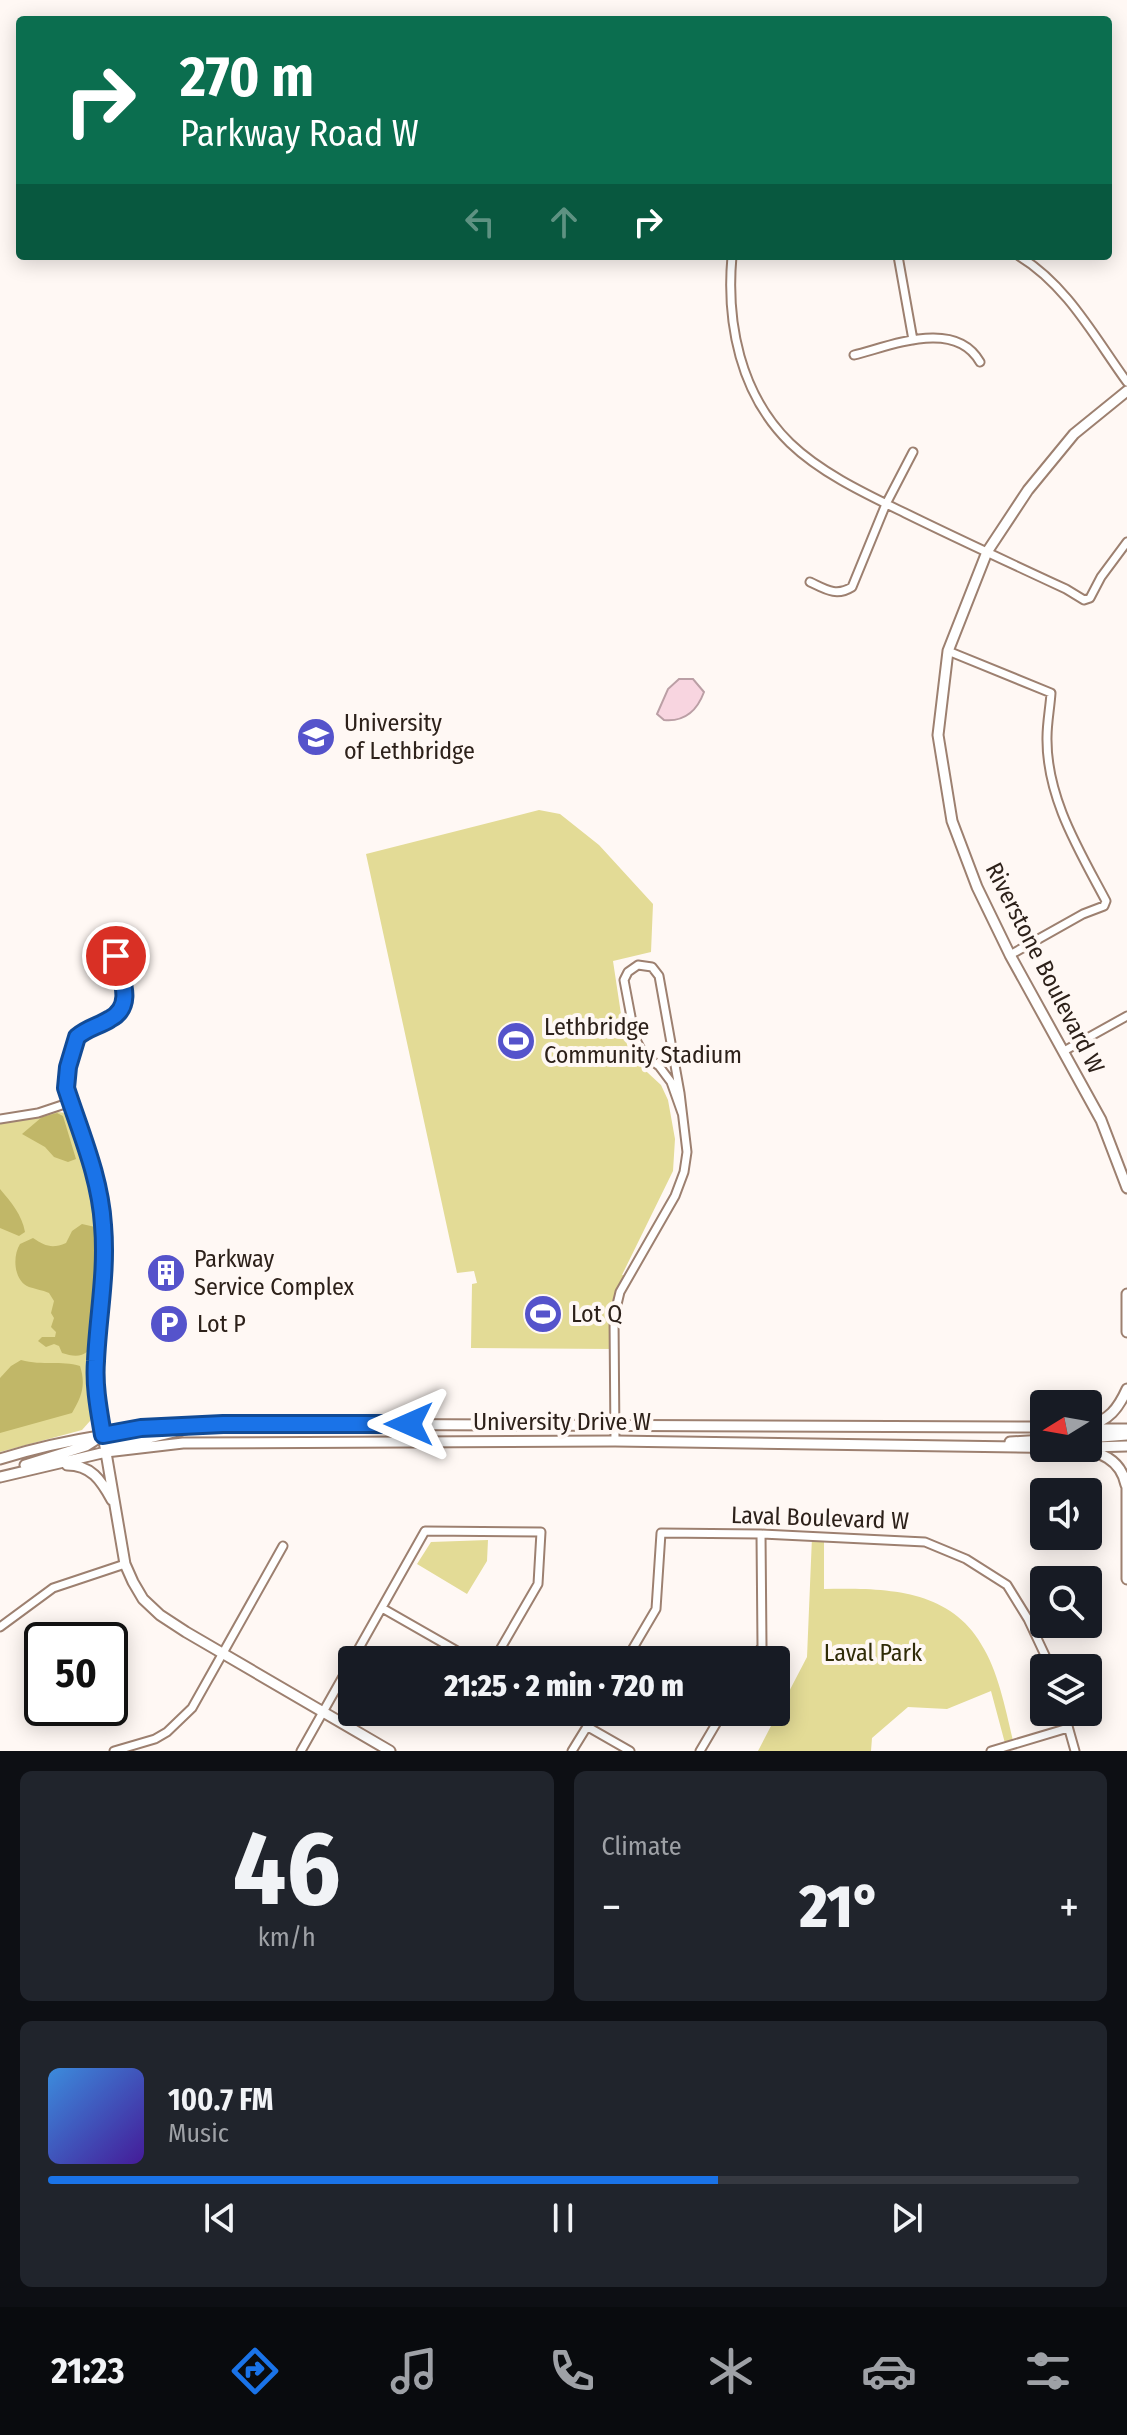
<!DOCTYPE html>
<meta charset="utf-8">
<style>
body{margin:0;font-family:"Fira Sans Condensed",sans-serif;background:#20242c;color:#f1f3f6;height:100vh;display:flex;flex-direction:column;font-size:30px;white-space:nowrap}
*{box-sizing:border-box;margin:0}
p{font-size:26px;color:#9ea1a6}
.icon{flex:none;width:44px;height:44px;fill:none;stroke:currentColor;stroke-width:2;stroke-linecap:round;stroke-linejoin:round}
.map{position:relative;height:1751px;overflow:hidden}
.side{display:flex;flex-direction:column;gap:20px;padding:20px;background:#0d0f14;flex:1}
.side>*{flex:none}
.guide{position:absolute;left:16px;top:16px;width:1096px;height:244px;border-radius:8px;box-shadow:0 4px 20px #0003;background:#0b6e4f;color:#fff;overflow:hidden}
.needle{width:52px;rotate:259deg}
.buttons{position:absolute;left:1030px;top:1390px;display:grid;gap:16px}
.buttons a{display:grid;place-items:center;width:72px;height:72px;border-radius:8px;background:#171b24;box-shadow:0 4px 20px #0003;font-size:40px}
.speed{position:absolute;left:24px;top:1622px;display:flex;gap:16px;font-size:40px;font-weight:700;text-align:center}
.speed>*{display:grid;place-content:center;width:104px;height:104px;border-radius:50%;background:#171b24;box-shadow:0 4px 20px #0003;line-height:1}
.speed .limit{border:4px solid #111;border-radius:12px;background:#fff;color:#111}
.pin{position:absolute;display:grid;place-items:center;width:68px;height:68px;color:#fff;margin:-34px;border:4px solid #fff;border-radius:50%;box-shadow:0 2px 8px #0007}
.me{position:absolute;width:88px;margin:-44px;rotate:270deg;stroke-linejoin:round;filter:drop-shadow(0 0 6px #0008)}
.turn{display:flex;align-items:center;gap:28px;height:168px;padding:0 32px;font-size:36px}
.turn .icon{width:104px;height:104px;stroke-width:2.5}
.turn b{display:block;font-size:56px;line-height:68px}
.lanes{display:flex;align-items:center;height:76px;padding:0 32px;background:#0003;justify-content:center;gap:40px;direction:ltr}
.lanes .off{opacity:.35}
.big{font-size:60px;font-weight:800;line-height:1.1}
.side .widget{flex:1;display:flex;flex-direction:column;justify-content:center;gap:12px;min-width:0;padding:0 28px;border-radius:12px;background:#20242c}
.side .dial{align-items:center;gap:0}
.dial b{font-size:104px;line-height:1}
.song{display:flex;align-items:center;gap:24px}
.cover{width:96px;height:96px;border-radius:12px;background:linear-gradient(135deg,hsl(210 70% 55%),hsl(260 70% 35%))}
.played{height:8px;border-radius:4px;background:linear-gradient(90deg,#1a73e8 65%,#363941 65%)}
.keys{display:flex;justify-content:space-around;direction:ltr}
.heat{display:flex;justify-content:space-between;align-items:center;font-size:44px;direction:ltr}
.side .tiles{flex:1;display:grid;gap:20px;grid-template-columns:1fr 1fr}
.widget:last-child{grid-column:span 2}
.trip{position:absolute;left:338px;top:1646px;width:452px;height:80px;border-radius:8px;background:#171b24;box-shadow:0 4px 20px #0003;font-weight:800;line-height:80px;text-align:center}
.dock{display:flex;height:128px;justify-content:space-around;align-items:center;background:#090b0e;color:#9ea1a6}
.dock .icon{width:56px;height:56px}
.dock .selected{color:#1a73e8}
.dock b{font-size:36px;color:#f1f3f6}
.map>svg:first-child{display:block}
</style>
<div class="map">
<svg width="1127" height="1751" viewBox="0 0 1127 1751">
<rect width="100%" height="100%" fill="#fff8f4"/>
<!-- green -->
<path fill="#e3db96" d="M539,810L560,814L599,845L653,904L651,952L613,961L624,1034L628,1048L634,1060L661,1085L668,1100L675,1139L673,1171L622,1275H627L620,1292L614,1349L471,1348L472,1284L477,1283L474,1271L457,1273L366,854Z
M58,1112L66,1113C93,1162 100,1230 96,1286C92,1329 86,1370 92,1414L90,1421L82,1430L0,1452V1121Z
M812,1537H824V1589C885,1588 952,1588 984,1649C1000,1677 1006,1713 1014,1744L1006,1747L991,1691L947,1709L908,1707L872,1738L871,1751H758L807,1657Z
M488,1540L487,1561L467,1594L417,1564L431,1542Z"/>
<!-- forest -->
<path fill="#c1b768" d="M57,1113L63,1116L76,1159L68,1162L54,1157L45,1147L22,1134L42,1117Z
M0,1189C11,1202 22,1215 25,1232L19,1236L0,1228Z
M82,1224L95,1227L97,1281L88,1351C80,1358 72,1356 62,1353L59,1346L54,1344L46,1347L38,1341L42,1337H55L56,1332L51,1327L54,1318L51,1313L54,1301L49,1293C42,1290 35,1289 29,1287C14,1281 12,1257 20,1244L33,1238C45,1246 52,1249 66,1243L72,1231Z
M21,1360C43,1366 61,1360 80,1366C86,1385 82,1396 72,1413L0,1433V1378L11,1366Z"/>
<!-- water -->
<path fill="#f8d5e0" stroke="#bb9fa5" stroke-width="2" d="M679,679H693L704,692C697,711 685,722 664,720L657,714L668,689Z"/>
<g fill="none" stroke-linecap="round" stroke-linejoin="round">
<!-- street casing -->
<g stroke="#9d8070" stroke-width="11">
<path id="street" d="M732,256C726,323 740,394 790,443C821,473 866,494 905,513C958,539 1012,564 1066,589L1084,600L1090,598L1101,577L1127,542
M898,256L913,340
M1019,256C1067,285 1095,338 1127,382
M854,355C891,346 955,318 980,362
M810,582C825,589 836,597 852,587L886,504L913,452
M948,651L1051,693C1050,708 1047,723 1047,737C1046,797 1079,850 1106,901L1104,906L1083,914L1010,955
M1064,1051L1127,1016
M0,1119L38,1113L71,1102
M103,1435L96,1381L104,1286L103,1225L88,1152L66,1088L68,1067L77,1037C87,1028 99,1025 110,1019C135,1006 121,978 116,956
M615,1441L614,1317L620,1292L675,1196L684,1172L687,1152L680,1093L659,976L652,967L638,965L628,972L624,980L635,1038L644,1055L659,1066L671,1082L682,1113
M382,1608L473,1660
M0,1627L53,1588L125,1564
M626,1660L656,1609L661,1533L761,1534L925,1542L966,1559L1007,1585L1028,1619L1051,1668
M754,1660L762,1646L761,1534
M1064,1712L1075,1751
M588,1727L630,1751
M114,1751L155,1739L167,1732L192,1708L283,1546
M301,1751L425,1531L541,1532L538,1584L494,1660
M572,1751L596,1712
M700,1751L723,1712
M991,1751L1068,1728"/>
</g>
<!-- secondary casing -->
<g stroke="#9d8070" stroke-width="13">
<path id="secondary" d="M1127,391L1074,434L1028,490L987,552L948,651L938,735L952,821L977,887L1010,955L1101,1120L1127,1188
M1127,1294V1332
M1088,1426C1109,1420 1118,1409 1127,1389
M1090,1429H1127
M103,1435L125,1564L133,1582L143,1599L160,1615L186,1632L390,1751
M1088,1438L1127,1435
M1010,1442L1044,1440
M111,1447L190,1428
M1091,1447L1127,1446
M1076,1448C1099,1451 1121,1459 1126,1485
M0,1459C73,1436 148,1427 223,1424L1044,1427
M25,1465L86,1446L97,1439
M67,1465C91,1465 101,1480 112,1500
M0,1477L106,1452L183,1443L615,1441L1080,1448
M1127,1478V1579"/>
</g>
<!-- street -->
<use href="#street" stroke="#fff" stroke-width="7"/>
<!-- secondary -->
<use href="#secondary" stroke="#fff" stroke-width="9"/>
</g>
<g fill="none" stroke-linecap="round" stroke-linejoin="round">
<!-- route casing -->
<g stroke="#114b97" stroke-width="20">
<path id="route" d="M116,956C121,978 135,1006 110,1019C99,1026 87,1028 77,1037L68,1067L66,1088C81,1134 100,1177 103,1225C107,1273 98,1315 96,1361C94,1386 99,1411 103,1435L141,1428L223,1424H409"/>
</g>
<!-- route -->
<use href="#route" stroke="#1a73e8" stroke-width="14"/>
</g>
<!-- icons -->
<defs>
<g id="university-disc" transform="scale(2)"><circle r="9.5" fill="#5553cb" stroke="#fff8f4"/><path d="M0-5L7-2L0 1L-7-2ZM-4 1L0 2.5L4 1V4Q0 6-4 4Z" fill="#fff"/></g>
<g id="stadium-disc" transform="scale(2)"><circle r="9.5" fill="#5553cb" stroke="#fff8f4"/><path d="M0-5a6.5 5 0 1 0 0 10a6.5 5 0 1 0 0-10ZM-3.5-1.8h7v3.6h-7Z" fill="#fff"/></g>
<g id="building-disc" transform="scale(2)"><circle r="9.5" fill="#5553cb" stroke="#fff8f4"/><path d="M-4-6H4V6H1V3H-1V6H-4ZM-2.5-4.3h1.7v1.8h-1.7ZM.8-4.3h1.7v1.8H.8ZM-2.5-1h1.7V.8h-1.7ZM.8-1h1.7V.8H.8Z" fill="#fff"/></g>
<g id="parking-disc" transform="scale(2)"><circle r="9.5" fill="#5553cb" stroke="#fff8f4"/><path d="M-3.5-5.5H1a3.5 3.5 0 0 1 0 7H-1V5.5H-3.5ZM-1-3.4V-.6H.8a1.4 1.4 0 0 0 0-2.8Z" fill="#fff"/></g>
</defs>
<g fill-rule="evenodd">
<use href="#university-disc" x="316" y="737"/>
<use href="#stadium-disc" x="516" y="1041"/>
<use href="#building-disc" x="166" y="1273"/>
<use href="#stadium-disc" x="543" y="1314"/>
<use href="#parking-disc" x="169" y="1324"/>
</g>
<g text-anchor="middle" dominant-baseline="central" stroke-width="8" stroke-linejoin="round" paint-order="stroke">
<!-- poi labels -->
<g font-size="24" fill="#2d211a" stroke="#fff8f4" text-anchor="start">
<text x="344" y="723">University<tspan x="344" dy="28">of Lethbridge</tspan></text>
<text x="544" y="1027">Lethbridge<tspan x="544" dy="28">Community Stadium</tspan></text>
<text x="194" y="1259">Parkway<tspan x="194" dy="28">Service Complex</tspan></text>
<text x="571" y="1314">Lot Q</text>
<text x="197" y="1324">Lot P</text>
</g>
<!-- street labels -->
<g font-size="24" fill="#2d211a" stroke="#fff8f4">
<text transform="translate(1045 968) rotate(63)">Riverstone Boulevard W</text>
<text x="562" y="1422">University Drive W</text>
<text transform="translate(820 1518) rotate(2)">Laval Boulevard W</text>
</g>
<!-- park labels -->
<g font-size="24" fill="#302c08" stroke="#fff8f4">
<text x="873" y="1653">Laval Park</text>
</g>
</g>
</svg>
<div class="buttons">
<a><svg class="needle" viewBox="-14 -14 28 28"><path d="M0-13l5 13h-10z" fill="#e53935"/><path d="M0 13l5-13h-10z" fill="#9ea1a6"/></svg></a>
<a><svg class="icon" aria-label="sound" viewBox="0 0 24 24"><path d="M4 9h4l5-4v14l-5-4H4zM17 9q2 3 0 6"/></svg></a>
<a><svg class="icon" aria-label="search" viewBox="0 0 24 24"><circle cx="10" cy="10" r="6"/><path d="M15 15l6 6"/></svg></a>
<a><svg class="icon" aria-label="layers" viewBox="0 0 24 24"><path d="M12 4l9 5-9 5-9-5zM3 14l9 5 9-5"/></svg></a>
</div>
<div class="speed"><div class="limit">50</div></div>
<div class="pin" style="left:116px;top:956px;background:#d93025"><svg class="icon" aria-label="arrive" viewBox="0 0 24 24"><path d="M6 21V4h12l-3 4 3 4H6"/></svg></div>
<svg class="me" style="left:409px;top:1424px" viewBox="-20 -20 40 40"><path d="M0-17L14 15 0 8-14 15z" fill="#1a73e8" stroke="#fff" stroke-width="4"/></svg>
<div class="trip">21:25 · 2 min · 720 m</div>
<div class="guide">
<div class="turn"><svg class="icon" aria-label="right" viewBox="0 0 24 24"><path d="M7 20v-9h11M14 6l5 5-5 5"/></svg><div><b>270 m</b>Parkway Road W</div></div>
<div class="lanes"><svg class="icon off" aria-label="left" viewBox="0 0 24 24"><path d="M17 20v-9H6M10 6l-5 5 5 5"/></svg><svg class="icon off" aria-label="ahead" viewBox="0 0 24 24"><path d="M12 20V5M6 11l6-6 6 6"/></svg><svg class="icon" aria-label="right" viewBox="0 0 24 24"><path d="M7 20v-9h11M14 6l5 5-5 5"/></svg></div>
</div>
</div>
<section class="side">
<div class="tiles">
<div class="widget dial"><b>46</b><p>km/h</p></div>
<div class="widget"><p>Climate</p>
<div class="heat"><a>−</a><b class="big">21°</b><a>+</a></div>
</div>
<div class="widget">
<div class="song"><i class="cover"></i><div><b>100.7 FM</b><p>Music</p></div></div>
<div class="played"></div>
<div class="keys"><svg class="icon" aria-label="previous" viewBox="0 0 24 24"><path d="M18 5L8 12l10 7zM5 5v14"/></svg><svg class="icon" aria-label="pause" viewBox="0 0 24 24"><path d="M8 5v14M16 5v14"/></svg><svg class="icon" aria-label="next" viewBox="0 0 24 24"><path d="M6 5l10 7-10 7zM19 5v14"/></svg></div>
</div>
</div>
</section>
<nav class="dock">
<b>21:23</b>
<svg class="icon selected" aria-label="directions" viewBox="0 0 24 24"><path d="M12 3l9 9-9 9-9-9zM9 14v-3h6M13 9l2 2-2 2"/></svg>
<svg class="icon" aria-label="music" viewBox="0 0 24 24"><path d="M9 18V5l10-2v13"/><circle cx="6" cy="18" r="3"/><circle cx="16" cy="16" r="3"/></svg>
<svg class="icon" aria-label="phone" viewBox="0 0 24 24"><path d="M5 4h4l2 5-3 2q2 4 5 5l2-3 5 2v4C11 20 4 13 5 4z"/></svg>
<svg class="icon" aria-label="climate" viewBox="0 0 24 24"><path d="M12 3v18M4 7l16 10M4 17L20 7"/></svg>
<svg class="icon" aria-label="car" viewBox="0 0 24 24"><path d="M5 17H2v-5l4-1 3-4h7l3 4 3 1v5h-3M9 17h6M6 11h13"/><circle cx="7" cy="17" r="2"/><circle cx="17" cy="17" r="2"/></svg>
<svg class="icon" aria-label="filters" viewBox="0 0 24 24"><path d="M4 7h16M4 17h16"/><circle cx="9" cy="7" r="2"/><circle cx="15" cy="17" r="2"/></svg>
</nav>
